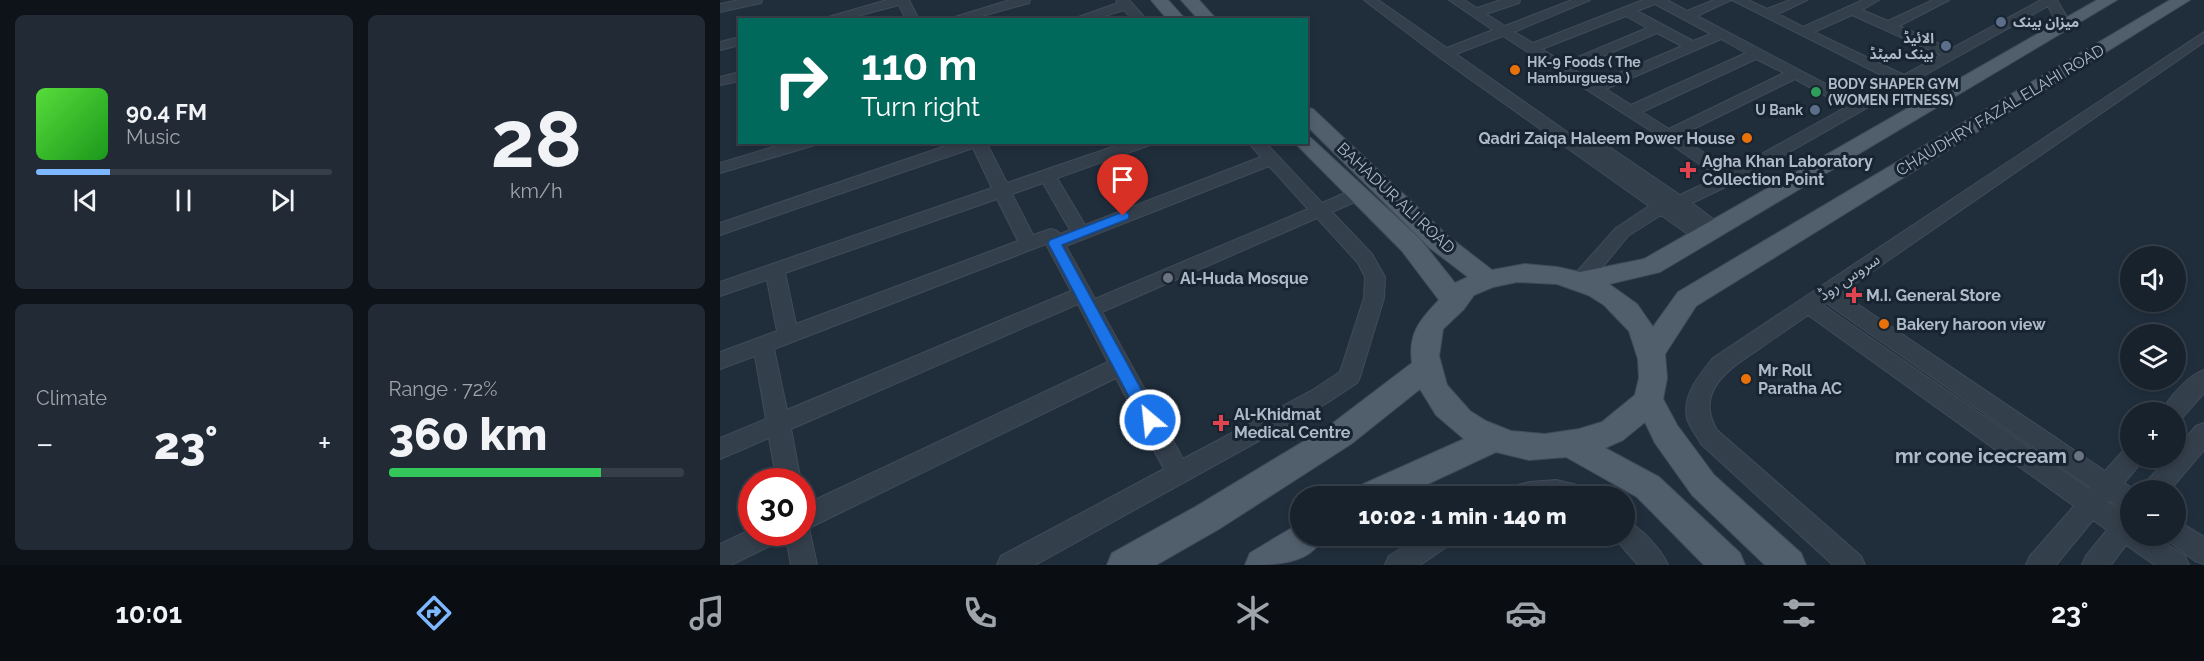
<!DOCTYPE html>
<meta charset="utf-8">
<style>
body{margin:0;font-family:Raleway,"Noto Sans Arabic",sans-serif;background:#212a35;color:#f1f3f6;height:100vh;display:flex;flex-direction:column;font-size:22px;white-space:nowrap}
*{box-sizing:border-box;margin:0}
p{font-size:20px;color:#9fa4aa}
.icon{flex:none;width:33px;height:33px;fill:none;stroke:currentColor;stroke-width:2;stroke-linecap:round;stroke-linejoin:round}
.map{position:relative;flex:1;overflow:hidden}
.panel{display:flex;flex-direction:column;gap:15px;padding:15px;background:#0d1319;width:720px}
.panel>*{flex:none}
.hud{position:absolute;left:18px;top:18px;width:570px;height:126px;border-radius:0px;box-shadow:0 3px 9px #0003,0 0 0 2px #363f49;background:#00695c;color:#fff;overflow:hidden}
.controls{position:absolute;left:1400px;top:246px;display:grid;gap:12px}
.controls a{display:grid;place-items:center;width:66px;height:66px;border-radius:50%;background:#18222d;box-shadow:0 3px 9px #0003,0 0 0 2px #363f49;font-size:30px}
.speed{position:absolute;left:18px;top:468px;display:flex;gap:12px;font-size:30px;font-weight:700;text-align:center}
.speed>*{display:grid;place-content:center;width:78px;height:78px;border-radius:50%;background:#18222d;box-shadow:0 3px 9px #0003,0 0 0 2px #363f49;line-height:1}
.speed .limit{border:9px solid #d22;background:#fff;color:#111}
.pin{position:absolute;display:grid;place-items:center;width:51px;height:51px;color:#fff;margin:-62px -26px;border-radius:50% 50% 50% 0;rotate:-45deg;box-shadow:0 0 6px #0007}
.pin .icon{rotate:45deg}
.me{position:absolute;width:66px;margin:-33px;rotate:332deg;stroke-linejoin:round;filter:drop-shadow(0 0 4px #0008)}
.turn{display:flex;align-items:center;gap:21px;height:126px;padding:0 24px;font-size:27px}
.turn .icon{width:78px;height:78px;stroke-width:2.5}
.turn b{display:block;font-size:42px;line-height:51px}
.big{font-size:45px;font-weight:800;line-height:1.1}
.panel .tile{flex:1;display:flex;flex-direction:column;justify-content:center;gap:9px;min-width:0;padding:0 21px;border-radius:9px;background:#212a35}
.panel .dial{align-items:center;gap:0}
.dial b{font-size:78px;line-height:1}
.song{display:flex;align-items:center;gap:18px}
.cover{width:72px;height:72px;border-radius:9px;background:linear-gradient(135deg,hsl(110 70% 55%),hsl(120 70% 35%))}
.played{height:6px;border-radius:3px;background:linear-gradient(90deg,#7db7ff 25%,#363f49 25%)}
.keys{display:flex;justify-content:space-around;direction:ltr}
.heat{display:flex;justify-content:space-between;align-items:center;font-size:33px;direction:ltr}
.charge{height:9px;border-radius:4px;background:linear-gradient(90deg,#34c759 72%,#363f49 0)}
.panel .tiles{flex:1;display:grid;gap:15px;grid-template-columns:repeat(2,1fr)}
.trip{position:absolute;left:570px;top:486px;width:345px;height:60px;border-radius:30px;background:#18222d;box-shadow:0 3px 9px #0003,0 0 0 2px #363f49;font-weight:800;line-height:60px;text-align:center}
.menu{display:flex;height:96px;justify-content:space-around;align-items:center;background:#0a0e12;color:#9fa4aa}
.menu .icon{width:42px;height:42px}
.menu .active{color:#7db7ff}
.menu b{font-size:27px;color:#f1f3f6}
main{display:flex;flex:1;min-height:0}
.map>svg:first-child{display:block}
</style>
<main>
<section class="panel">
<div class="tiles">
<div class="tile">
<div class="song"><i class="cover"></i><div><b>90.4 FM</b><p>Music</p></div></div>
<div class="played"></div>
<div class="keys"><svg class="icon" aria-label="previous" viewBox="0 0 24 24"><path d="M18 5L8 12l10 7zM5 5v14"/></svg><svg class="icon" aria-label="pause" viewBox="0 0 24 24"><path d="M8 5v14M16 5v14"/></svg><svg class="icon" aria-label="next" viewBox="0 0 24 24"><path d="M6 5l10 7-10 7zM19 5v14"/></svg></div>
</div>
<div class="tile dial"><b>28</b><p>km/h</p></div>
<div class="tile"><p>Climate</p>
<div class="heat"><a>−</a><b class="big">23°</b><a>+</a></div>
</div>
<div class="tile"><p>Range · 72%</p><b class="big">360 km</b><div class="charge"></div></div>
</div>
</section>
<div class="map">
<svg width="1484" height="565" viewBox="0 0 1484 565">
<rect width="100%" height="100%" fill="#202e3c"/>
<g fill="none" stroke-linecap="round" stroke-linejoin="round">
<!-- minor casing -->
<g stroke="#404b58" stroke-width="2">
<path id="minor" d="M19,0H42L41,3L0,12V4Z
M167,0H189L199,20H186L179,5L122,20H98Z
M290,0H310L309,3L248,20H225Z
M396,0H409L427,20H413L404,10L372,20H350L398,3Z
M644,0H658L727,48L773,30L729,0H744L757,8L781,0H800L799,3L766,14L785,26L852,0H870L794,32L813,43L923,0H947L967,11L994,0H1011L977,16L1138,101L1173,81L1012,0H1028L1047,9L1070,0H1087L1058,14L1083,27L1143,0H1159L1142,10L1168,21L1213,0H1229L1179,26L1231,49L1321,0H1337L1352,26L1345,30L1340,29L1328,6L1194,81L1220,99L1223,102L1220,105H1210L1184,87L1016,182L972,203L1005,228L1002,232H990L992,236L990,240H976L941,215L908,236L867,286L860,288L853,286L850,281L853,276L896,228L929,206L719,57ZM935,4L991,34L973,41L917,11ZM1132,15L1221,55L1184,75L1094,32ZM906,16L927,28L844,63L822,49ZM937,33L962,46L876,83L853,69ZM783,36L942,138L998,177L960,195L879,140H867L865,143L867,146L736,54ZM1001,39L1026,53L911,105L886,89ZM1036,59L1064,73L949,129L922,112ZM1075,79L1126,107L1011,171L959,136Z
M1484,32V42L1121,293L1385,471L1403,451L1410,448V458H1423L1419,465L1404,483L1415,490H1410V536H1435L1465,556L1469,565H1435L1406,545L1391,565H1362L1366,556L1387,530L1373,520L1336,565H1306L1310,556L1354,506L1088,315C1073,326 1057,336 1042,347C1012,367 973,390 997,430L1141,556L1145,565H1113L981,444C977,436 969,427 967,418C962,395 980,374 993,358ZM1106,303L1370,487L1369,489L1103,305ZM1390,501L1405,510L1402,512L1388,502Z
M20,37V45L0,50V42Z
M20,72V81L0,85V77Z
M70,142H97L95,145L0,173V163Z
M237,142H266L287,183L407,142H432L430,145L337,178L365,225L541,157L528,142H545L602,203L632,190H644L647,194L644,198L612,212L652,254L665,277L664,298L640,377L637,383L607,403L315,565H277L281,556L444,469L396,378L89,528L97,565H71L65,533L62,540L11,565H0V544L32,529V532H82V506L388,362L358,304L71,429L81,482H57L49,438L0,459V438L46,419L35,356L0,369V352L57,331L47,280L0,296V282L272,188L253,148L0,235V223ZM549,166L588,209L375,299L346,246ZM323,183L350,230L340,234L337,231L331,229L313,235L292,194ZM277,199L298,241L76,324L65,273ZM597,218L638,263L645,277L644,298L620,372L591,391L463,459L382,312ZM326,244L351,291L67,410L54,349Z
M1484,370V393L1461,419L1455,421V412H1442C1448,398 1469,375 1484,370Z
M1484,423V450L1450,490H1423L1426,482L1448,458H1455V450L1476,426Z
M836,480L870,488L873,496H781L784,488L810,482Z
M1455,519L1484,537V564L1475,561L1446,539L1444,536H1455Z
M904,520C921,527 941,549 948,565H918L893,536H904Z
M701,536H735L731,544L700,565H665L669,556Z"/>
</g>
<!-- major casing -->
<g stroke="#404b58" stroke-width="2">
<path id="major" d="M431,0H448L466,20H448Z
M461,0H479L497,20H479Z
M1377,0H1397L940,272L889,284L917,304L933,327L958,292L1450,0H1470L976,306L945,354L947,378L943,399L957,425L994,475L1081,553L1086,565H1045L972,495L935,443L925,422L903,440L885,448L939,477L1020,553L1025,565H984L917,497L846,457L809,460L776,452L682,496H634L639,486L744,439L716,415L700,389L631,444L499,529L436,565H387L392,553L475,507L609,426L692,363C688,333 700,320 719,300L682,251L574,142H586V136L591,138L700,239L735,283L748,277L710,248L586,125V107L593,109L728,236L772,270L805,264L837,267L860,272L924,259ZM797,282L837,284L868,295L884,305L909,331L918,359L919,378L915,395L882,422L859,429L825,434L791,431L766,421L750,411L727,385L719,356L723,329L744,309L754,295L773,287Z
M580,523V536H603C592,565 554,565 525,565L530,553Z"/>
</g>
<!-- minor -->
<use href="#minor" fill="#343f4c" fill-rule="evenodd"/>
<!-- major -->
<use href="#major" fill="#515f6d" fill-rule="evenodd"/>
</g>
<!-- route -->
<path fill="#1a73e8" stroke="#114b97" stroke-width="1.5" d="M403,212L408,213L409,216L408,219L342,245L438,420L436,425L430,427L424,425L328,243L330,240Z"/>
<!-- markers -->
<g fill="#5c6f8a" stroke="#192431" stroke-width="2">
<circle cx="1281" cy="22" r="6"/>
<circle cx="1226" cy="46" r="6"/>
<circle cx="1095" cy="110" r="6"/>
</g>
<g fill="#e8710a" stroke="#192431" stroke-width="2">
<circle cx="795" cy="70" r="6"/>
<circle cx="1027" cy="138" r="6"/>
<circle cx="1164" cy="324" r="6"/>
<circle cx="1026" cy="379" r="6"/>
</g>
<circle fill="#2e9e5b" stroke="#192431" stroke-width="2" cx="1096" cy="92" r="6"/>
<g fill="#e0444e" stroke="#192431" stroke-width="2">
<path d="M965 161h6v6h6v6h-6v6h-6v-6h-6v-6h6z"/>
<path d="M1131 286h6v6h6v6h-6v6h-6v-6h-6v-6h6z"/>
<path d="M498 414h6v6h6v6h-6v6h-6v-6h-6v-6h6z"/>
</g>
<g fill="#6b7280" stroke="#192431" stroke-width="2">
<circle cx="448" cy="278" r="6"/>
<circle cx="1359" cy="456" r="6"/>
</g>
<g text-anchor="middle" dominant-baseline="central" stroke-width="6" stroke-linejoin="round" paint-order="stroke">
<!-- far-poi labels -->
<g font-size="14" font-weight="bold" fill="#afbac8" stroke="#192431" text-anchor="start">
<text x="1293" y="22">میزان بینک</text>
<text x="1214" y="38" text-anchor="end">الائیڈ<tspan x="1214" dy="16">بینک لمیٹڈ</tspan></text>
<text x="807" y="62">HK-9 Foods ( The<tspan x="807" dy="16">Hamburguesa )</tspan></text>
<text x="1108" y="84">BODY SHAPER GYM<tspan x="1108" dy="16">(WOMEN FITNESS)</tspan></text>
<text x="1083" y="110" text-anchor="end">U Bank</text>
</g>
<!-- street labels -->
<g font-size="16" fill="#afbac8" stroke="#192431">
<text transform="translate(1280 110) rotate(-31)">CHAUDHRY FAZAL ELAHI ROAD</text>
<text transform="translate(676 198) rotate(43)">BAHADUR ALI ROAD</text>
<text transform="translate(1129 277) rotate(-34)">سروس روڈ</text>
</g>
<!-- poi labels -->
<g font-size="16" font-weight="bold" fill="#afbac8" stroke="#192431" text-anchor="start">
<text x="1015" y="138" text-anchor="end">Qadri Zaiqa Haleem Power House</text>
<text x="982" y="161">Agha Khan Laboratory<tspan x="982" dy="18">Collection Point</tspan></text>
<text x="460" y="278">Al-Huda Mosque</text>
<text x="1146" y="295">M.I. General Store</text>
<text x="1176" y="324">Bakery haroon view</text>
<text x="1038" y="370">Mr Roll<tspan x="1038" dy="18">Paratha AC</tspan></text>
<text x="514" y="414">Al-Khidmat<tspan x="514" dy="18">Medical Centre</tspan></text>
</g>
<!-- near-poi labels -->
<g font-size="20" font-weight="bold" fill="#afbac8" stroke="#192431" text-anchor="end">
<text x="1347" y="456">mr cone icecream</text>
</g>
</g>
</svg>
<div class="controls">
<a><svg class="icon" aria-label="sound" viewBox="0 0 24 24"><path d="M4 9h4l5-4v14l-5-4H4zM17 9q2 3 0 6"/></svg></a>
<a><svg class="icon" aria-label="layers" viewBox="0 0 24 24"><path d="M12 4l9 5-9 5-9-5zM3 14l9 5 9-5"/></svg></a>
<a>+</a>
<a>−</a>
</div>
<div class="speed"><div class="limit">30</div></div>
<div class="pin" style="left:403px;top:216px;background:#d93025"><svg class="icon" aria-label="arrive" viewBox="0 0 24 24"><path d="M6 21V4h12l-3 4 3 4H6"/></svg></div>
<svg class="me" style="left:430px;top:420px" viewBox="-20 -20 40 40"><circle r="17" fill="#1a73e8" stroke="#fff" stroke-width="3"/><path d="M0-11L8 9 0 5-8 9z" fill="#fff"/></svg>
<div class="trip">10:02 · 1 min · 140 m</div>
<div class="hud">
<div class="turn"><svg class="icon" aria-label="right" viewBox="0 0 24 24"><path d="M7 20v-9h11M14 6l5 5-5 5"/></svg><div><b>110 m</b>Turn right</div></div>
</div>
</div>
</main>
<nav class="menu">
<b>10:01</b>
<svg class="icon active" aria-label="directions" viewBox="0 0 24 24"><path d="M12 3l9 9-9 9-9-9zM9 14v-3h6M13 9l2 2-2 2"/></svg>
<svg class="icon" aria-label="music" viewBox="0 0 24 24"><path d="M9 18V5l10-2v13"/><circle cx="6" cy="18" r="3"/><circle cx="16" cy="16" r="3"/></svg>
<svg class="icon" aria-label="phone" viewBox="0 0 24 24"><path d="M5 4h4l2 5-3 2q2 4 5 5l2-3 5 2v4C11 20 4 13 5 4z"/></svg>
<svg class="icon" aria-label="climate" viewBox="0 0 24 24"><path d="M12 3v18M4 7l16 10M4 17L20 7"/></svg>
<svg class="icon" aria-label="car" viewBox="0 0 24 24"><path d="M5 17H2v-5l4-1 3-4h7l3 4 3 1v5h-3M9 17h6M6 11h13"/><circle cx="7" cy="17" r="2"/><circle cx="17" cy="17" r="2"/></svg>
<svg class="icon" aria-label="filters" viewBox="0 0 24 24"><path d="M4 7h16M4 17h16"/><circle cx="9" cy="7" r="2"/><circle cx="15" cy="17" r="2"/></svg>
<b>23°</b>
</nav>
